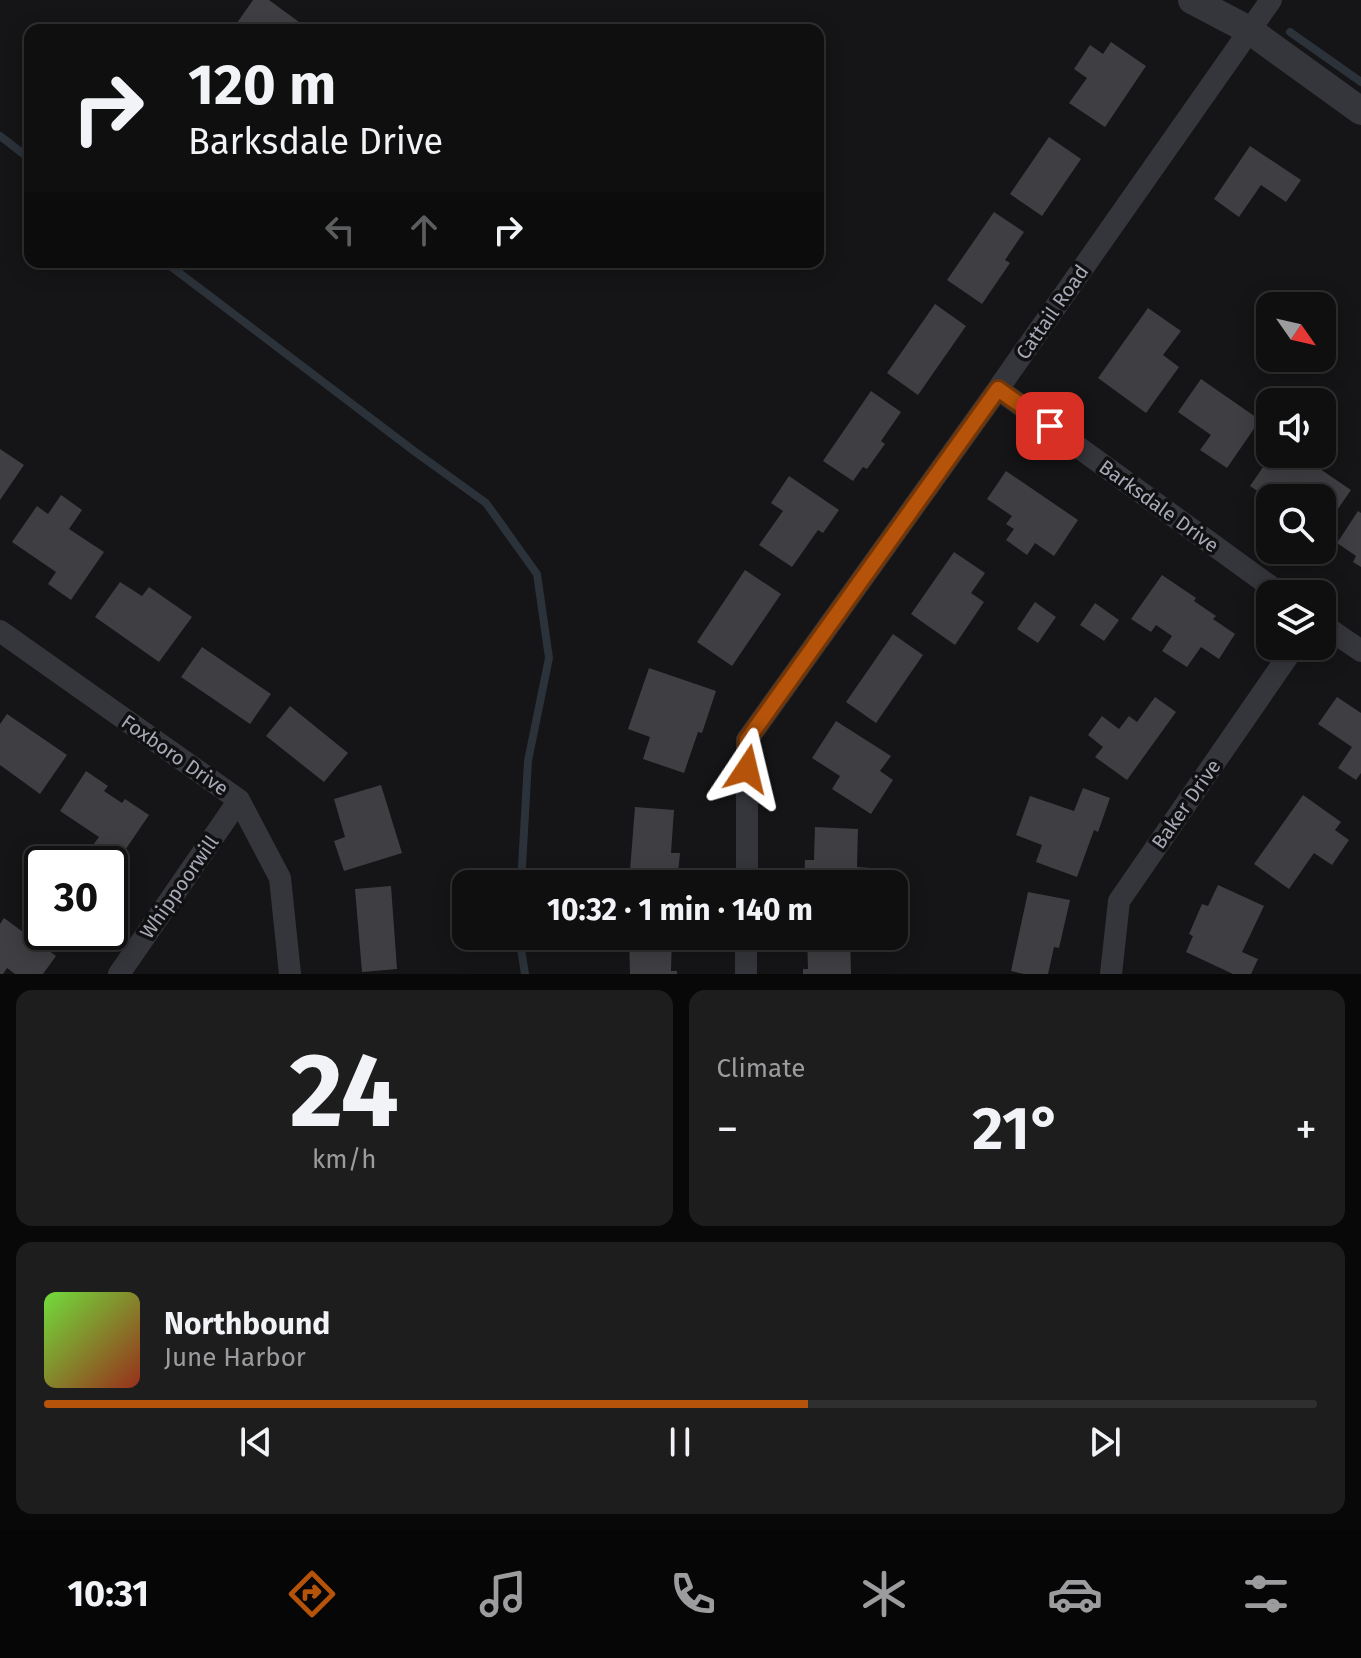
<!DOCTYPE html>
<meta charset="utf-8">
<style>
body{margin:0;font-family:"Fira Sans",sans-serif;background:#1e1d1e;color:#f1f3f6;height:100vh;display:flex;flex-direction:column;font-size:30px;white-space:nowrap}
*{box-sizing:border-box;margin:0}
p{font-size:26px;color:#9c9c9f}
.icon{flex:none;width:44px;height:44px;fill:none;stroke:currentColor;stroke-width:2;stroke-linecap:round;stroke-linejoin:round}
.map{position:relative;height:974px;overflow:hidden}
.side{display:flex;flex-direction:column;gap:16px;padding:16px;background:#090809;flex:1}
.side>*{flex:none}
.top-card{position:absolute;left:24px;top:24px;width:800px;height:244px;border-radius:16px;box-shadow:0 4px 20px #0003,0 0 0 2px #302f30;background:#100f10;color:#f1f3f6;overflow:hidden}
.needle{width:52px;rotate:124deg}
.fabs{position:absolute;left:1256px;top:292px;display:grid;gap:16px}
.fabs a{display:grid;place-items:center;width:80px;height:80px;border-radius:16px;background:#100f10;box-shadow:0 4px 20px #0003,0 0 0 2px #302f30;font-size:40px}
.speed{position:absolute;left:24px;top:846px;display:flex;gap:16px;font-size:40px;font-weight:700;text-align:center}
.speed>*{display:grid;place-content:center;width:104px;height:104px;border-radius:50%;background:#100f10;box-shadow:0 4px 20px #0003,0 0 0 2px #302f30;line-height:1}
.speed .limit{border:4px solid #111;border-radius:12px;background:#fff;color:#111}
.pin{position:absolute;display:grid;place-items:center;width:68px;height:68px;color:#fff;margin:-34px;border-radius:16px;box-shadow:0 4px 12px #0006}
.me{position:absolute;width:88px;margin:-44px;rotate:10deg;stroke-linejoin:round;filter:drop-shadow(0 0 6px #0008)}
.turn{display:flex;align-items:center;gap:28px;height:168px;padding:0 32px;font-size:36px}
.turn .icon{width:104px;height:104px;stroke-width:2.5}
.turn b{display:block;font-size:56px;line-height:68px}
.lanes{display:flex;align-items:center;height:76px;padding:0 32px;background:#0003;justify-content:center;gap:40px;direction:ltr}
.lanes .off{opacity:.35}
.big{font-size:60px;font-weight:700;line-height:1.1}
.side .widget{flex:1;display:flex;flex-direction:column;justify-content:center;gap:12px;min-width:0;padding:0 28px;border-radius:16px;background:#1e1d1e}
.side .dial{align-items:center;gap:0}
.dial b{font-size:104px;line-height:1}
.song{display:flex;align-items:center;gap:24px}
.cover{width:96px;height:96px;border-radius:12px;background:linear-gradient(135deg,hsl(100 70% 55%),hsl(10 70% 35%))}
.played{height:8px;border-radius:4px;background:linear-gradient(90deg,#b45309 60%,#302f30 60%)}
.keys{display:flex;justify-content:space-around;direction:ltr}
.heat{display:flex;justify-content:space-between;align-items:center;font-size:44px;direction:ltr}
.side .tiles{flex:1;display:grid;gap:16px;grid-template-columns:1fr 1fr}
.widget:last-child{grid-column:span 2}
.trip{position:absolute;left:452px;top:870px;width:456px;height:80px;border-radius:16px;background:#100f10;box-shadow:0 4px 20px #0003,0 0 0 2px #302f30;font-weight:700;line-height:80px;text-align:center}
.tab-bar{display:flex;height:128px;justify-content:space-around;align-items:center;background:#060606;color:#9c9c9f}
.tab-bar .icon{width:56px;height:56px}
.tab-bar .active{color:#b45309}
.tab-bar b{font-size:36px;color:#f1f3f6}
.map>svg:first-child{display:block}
</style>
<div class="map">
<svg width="1361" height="974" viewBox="0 0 1361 974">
<rect width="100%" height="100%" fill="#151416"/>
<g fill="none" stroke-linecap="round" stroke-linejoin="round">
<!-- stream -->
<path stroke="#2b323a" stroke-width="8" d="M1290,32L1361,82
M0,136L30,159
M165,262L414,451L486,503L537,574L549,658L528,761L521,884
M519,936L525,974"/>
</g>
<!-- building -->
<path fill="#3f3f43" d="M253,0H269L299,22L293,30H232Z
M1111,42L1146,66L1105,127L1069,103L1087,78L1074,69L1090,45L1103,54Z
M1049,137L1081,159L1042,216L1010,194Z
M1250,146L1301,180L1286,202L1261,185L1239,217L1214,199Z
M994,212L1024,232L1005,260L1010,263L982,304L947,280Z
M935,304L966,326L918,395L887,373Z
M1148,308L1181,331L1163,355L1179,367L1146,413L1098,378Z
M1201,379L1260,420L1227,468L1200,450L1211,435L1178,412Z
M871,391L901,412L881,441L885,444L867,469L863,467L853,481L823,461Z
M0,449L24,465L0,500Z
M1272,454H1298L1351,490L1322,532V498H1268L1250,486Z
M1006,471L1078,520L1054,556L1035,543L1027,555L1006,540L1014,529L1006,524L1012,516L987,499Z
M789,476L839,510L823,533L818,530L792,567L759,545L783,511L771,503Z
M61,495L82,510L69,529L104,552L71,600L48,584L56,572L12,542L37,506L48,514Z
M1358,511L1361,513V567L1353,562L1356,556L1337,543Z
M954,552L985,573L971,593L984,602L955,645L911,614Z
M745,570L781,594L732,666L697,642Z
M1162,575L1196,598L1194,601L1216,616L1213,619L1235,634L1219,659L1201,647L1187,667L1162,651L1172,636L1156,625L1151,632L1131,619Z
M120,582L142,596L149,587L192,617L159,662L95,617Z
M1035,602L1056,617L1038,643L1017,629Z
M1095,603L1119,620L1104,641L1080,625Z
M893,634L923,655L876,723L846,702Z
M202,647L271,694L250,724L181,677Z
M649,668L716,691L702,733L698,732L684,773L643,759L650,737L628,729Z
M1155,697L1176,712L1127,780L1095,757L1103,747L1088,735L1102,716L1119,729L1129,716L1137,722Z
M1337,697L1361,713V773L1356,780L1338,768L1352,747L1318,724Z
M290,706L348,753L324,782L266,736Z
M7,714L67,755L40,794L0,765V724Z
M836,721L891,756L880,771L893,780L871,814L832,789L840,776L812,758Z
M86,771L108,786L104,791L122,803L125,799L149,815L117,862L93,845L99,837L60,811Z
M381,785L402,853L344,871L334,841L345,837L334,799Z
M1083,788L1110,798L1098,832L1094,830L1077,877L1036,862L1042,845L1016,835L1030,796L1074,811Z
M1303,795L1341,822L1335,830L1349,840L1332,865L1314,853L1289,889L1254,864Z
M635,807L674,810L671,853H680L677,884L629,883Z
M815,827L858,829L857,867L871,868L870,884H804L805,860H814Z
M1218,885L1264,906L1242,952L1258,959L1251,974H1233L1186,952L1193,936L1189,934L1202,904L1208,906Z
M391,886L397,969L362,972L355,889Z
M1028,892L1070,900L1059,948L1054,947L1048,974H1024L1011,971Z
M4,918L56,956L43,974H15L7,968L3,974H0V924Z
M629,936H672L671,971H677V974H630Z
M807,936H850L851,974H803V969H808Z"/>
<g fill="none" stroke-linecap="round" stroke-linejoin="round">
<!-- minor -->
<path stroke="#35363b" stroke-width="22" d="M998,389L1281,594
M1322,624L1361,651
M0,631L239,800L280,878L290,974
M747,884V740L998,389L1271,0
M119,974L239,800
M746,974V936
M1111,974L1119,901L1295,646"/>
<!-- tertiary -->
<path stroke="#35363b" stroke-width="28" d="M1192,0L1249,30L1361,111"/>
</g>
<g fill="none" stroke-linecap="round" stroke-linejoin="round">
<!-- route casing -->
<g stroke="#753606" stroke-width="20">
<path id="route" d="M747,769V740L998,389L1050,426"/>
</g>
<!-- route -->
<use href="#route" stroke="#b45309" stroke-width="14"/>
</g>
<g text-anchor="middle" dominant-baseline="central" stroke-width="7" stroke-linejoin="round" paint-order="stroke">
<!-- street labels -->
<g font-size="20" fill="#a6aab6" stroke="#100f11">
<text transform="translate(1052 312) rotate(-55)">Cattail Road</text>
<text transform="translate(1159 506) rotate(36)">Barksdale Drive</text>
<text transform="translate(175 755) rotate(35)">Foxboro Drive</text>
<text transform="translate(1186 804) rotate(-55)">Baker Drive</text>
<text transform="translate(179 887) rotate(-55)">Whippoorwill</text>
</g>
</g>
</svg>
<div class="fabs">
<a><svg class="needle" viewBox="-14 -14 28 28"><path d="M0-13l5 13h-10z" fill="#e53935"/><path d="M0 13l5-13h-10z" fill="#9c9c9f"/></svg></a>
<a><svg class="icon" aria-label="sound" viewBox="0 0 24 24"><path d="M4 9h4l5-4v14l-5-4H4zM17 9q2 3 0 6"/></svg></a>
<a><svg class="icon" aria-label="search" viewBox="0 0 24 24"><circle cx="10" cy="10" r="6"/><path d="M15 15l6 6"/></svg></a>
<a><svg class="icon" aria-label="layers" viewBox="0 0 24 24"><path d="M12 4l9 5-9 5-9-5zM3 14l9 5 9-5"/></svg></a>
</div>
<div class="speed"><div class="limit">30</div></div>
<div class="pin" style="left:1050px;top:426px;background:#d93025"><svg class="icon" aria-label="arrive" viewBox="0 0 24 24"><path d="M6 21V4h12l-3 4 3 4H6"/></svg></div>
<svg class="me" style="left:747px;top:769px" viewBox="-20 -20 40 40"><path d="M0-17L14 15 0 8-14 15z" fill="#b45309" stroke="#fff" stroke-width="4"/></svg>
<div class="trip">10:32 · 1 min · 140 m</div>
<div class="top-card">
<div class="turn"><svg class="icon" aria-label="right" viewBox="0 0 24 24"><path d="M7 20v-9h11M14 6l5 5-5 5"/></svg><div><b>120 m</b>Barksdale Drive</div></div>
<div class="lanes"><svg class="icon off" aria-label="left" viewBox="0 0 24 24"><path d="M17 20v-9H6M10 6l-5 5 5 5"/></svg><svg class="icon off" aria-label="ahead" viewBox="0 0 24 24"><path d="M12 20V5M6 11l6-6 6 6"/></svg><svg class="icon" aria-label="right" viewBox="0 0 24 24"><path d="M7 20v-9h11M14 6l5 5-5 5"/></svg></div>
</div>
</div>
<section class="side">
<div class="tiles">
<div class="widget dial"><b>24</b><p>km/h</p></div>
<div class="widget"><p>Climate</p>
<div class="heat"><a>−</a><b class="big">21°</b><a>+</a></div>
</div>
<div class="widget">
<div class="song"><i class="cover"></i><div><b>Northbound</b><p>June Harbor</p></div></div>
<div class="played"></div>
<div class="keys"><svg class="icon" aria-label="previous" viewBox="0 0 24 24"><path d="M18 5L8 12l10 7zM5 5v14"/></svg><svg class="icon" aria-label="pause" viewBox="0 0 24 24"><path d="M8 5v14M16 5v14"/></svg><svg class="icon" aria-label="next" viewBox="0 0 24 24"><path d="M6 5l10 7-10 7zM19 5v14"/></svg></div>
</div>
</div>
</section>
<nav class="tab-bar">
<b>10:31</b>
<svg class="icon active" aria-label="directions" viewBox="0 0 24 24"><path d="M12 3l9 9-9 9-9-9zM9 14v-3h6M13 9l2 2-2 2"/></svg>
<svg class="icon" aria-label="music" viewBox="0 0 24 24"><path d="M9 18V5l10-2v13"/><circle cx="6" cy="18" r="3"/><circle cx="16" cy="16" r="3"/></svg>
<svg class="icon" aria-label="phone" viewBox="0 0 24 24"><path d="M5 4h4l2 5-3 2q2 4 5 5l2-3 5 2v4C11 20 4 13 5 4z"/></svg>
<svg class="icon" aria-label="climate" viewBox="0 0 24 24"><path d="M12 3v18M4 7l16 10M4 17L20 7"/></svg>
<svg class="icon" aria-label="car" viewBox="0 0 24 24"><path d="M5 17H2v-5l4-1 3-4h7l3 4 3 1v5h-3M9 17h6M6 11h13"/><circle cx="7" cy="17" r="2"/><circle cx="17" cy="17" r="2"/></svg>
<svg class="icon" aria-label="filters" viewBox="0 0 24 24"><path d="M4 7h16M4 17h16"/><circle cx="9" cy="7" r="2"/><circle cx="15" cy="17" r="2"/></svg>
</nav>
